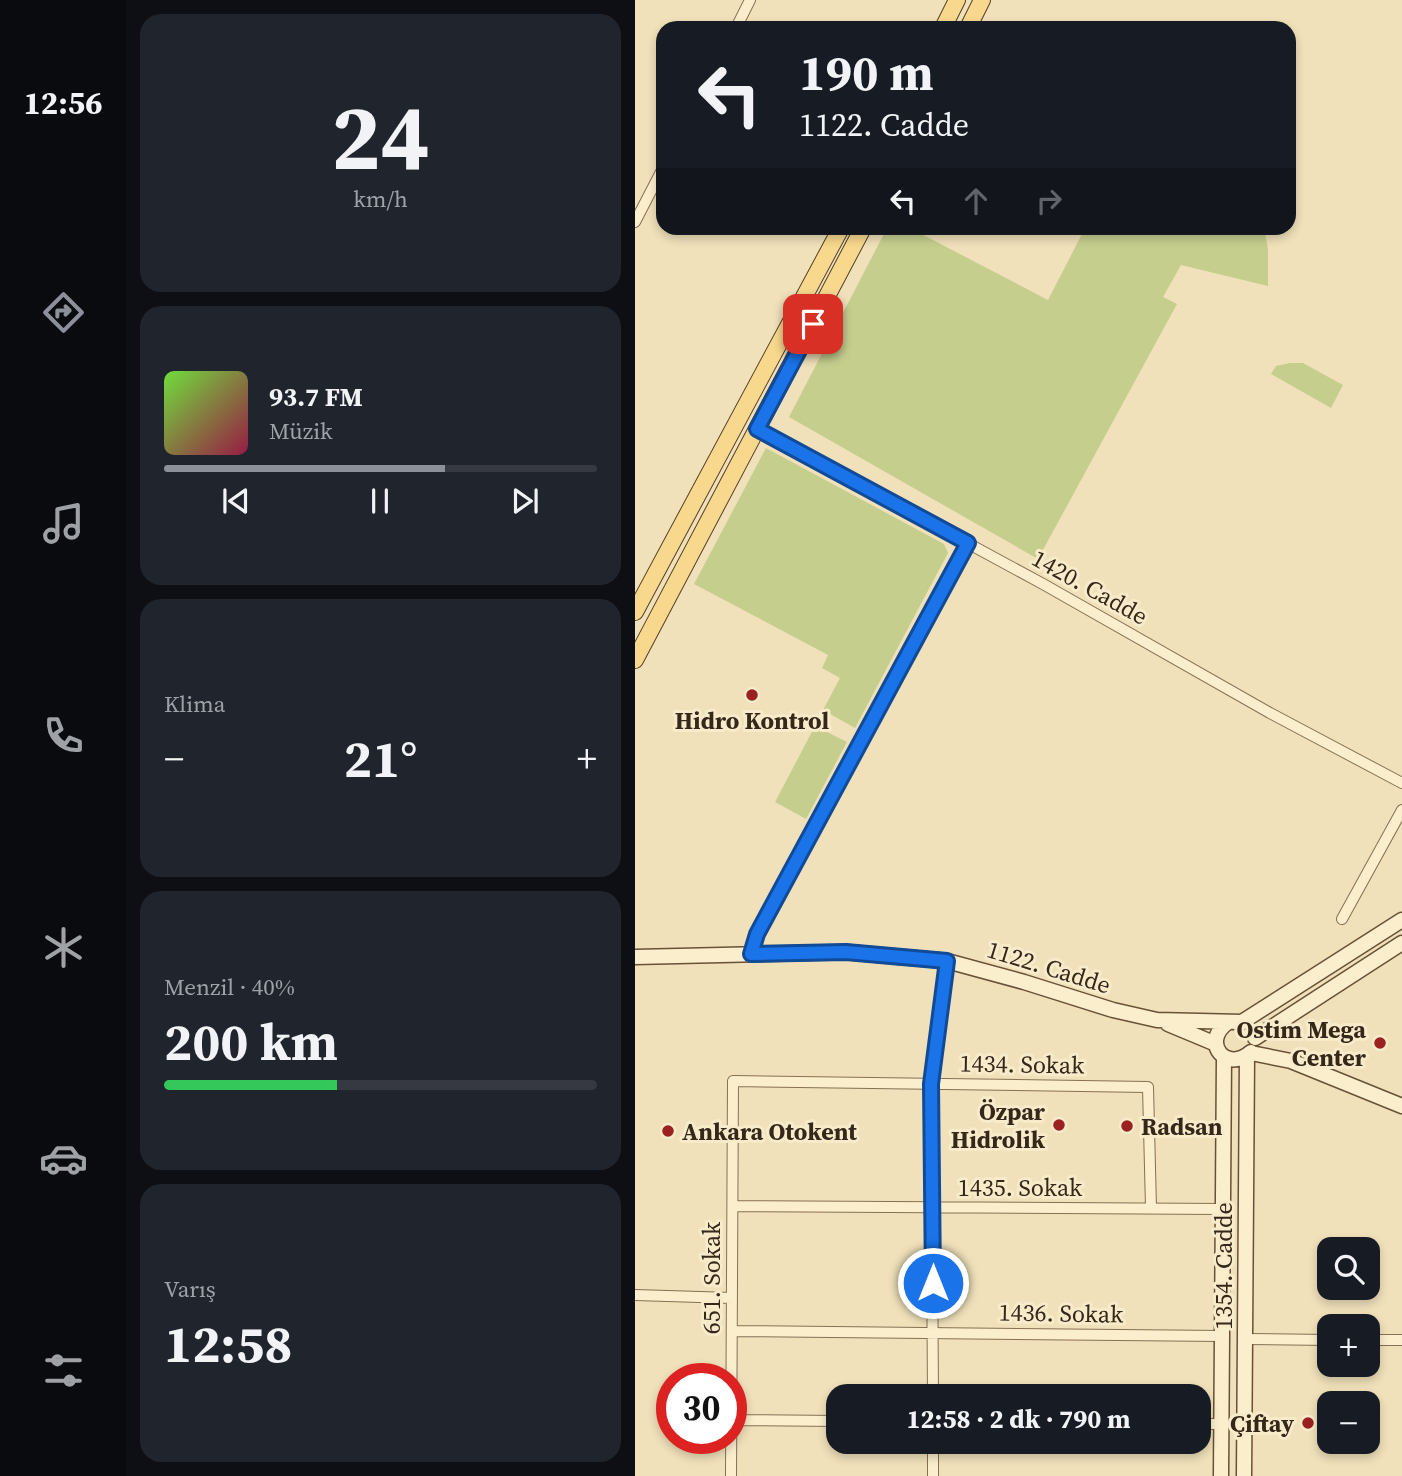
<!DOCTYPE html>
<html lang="tr">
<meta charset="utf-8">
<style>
body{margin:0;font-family:"Source Serif 4",serif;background:#20242c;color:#f1f3f6;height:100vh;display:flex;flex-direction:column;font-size:26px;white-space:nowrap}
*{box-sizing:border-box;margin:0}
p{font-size:23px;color:#9ea1a6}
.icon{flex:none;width:38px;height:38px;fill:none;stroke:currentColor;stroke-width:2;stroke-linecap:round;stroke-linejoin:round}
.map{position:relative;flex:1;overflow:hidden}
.side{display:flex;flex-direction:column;gap:14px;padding:14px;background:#0d0f14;width:509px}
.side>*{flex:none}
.hud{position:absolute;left:21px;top:21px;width:640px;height:214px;border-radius:21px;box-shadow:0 4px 10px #0003;background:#171b24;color:#f1f3f6;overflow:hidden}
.buttons{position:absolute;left:682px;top:1237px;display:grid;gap:14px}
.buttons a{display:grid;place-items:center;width:63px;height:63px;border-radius:14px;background:#171b24;box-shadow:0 4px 10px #0003;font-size:35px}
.speed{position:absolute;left:21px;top:1363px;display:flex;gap:14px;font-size:35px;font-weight:700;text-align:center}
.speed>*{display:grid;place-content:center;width:91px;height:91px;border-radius:50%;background:#171b24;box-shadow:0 4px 10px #0003;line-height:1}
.speed .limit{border:10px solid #d22;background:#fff;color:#111}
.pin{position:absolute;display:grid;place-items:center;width:60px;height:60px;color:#fff;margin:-30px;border-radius:14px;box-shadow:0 4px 10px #0006}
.me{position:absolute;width:77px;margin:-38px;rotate:0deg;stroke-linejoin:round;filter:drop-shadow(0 0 5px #0008)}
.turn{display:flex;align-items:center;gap:24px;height:147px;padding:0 28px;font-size:32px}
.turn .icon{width:91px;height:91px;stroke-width:2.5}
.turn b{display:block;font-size:49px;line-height:60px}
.lanes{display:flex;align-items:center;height:66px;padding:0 28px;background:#0003;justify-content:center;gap:35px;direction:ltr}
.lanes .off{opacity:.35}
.big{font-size:52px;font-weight:700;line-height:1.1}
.side .tile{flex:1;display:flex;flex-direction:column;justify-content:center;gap:10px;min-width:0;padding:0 24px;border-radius:21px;background:#20242c}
.side .dial{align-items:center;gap:0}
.dial b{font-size:91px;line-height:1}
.song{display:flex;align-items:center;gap:21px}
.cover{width:84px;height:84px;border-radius:10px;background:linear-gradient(135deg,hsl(100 70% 55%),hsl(340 70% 35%))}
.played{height:7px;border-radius:4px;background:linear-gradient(90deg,#8c9099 65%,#363941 65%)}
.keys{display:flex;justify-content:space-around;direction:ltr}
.heat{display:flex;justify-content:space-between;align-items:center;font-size:38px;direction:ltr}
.charge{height:10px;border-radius:5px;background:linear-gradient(90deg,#34c759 40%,#363941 0)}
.trip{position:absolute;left:191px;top:1384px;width:385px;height:70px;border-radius:21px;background:#171b24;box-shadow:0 4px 10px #0003;font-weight:700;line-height:70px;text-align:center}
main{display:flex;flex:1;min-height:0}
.menu{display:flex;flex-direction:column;width:126px;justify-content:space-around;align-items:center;background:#090b0e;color:#9ea1a6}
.menu .icon{width:49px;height:49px}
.menu .selected{color:#8c9099}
.menu b{font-size:32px;color:#f1f3f6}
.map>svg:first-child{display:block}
</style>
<main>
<nav class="menu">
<b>12:56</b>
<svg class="icon selected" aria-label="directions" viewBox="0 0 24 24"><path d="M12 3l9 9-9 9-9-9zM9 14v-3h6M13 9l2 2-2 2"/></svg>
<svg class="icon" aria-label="music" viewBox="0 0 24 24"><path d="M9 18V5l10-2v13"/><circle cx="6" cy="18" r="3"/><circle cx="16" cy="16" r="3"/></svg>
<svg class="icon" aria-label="phone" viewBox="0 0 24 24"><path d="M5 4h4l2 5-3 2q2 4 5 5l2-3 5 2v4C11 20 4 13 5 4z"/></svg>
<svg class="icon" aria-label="climate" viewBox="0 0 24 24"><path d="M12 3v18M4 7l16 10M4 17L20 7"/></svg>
<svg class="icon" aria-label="car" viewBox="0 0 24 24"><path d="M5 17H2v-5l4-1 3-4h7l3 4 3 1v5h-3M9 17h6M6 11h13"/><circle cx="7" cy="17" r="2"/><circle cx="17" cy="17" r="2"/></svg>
<svg class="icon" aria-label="filters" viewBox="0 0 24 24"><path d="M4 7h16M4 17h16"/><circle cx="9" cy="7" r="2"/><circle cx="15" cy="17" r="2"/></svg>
</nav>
<section class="side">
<div class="tile dial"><b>24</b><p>km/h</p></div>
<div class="tile">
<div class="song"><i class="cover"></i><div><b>93.7 FM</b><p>Müzik</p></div></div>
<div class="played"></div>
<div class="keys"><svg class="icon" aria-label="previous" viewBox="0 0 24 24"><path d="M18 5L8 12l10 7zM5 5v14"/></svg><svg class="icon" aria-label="pause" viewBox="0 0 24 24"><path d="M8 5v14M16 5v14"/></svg><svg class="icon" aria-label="next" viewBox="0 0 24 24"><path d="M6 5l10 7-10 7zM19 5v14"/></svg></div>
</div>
<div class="tile"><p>Klima</p>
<div class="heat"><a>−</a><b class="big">21°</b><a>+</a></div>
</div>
<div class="tile"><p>Menzil · 40%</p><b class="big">200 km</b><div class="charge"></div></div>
<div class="tile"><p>Varış</p><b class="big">12:58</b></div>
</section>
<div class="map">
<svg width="767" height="1476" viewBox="0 0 767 1476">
<rect width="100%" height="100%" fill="#f0e1ba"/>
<!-- green -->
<path fill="#c6ce8e" d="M252,228H275L413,300L450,228H629L633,249V286L546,265L528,297L542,304L403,559L154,417Z
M655,363H668L708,385L696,408L636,374L641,366Z
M131,448L309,544L313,553L220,728L188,710L205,678L187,668L193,655L59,584Z
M180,726L212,742L171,819L140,802Z"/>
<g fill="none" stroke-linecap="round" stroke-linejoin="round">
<!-- street casing -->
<g stroke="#877053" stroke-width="12">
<path id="street" d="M101,28L115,0
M0,222L28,168
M122,429L408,584L635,713L767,783
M707,919L767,810
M116,954L122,934L333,543
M98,1206L588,1209
M0,1295L97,1298
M97,1331L587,1336
M610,1339L695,1340
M733,1340H767
M298,1396L296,1084L312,961
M97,1420L203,1421
M564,1424H587
M298,1442V1476
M96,1476L98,1081L513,1087L516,1208"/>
</g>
<!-- secondary casing -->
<g stroke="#695137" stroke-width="17">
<path id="secondary" d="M0,957L211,952L312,961L389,982L478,1010L522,1020L607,1022L767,920
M592,1023C566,1042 591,1074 616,1052
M533,1024L581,1044
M620,1038L767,943
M616,1053L656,1061L767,1106
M586,1476L589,1057
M609,1476L612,1056"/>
</g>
<!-- primary casing -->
<g stroke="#543e29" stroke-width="18">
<path id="primary" d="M308,28L322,0
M333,28L347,0
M0,612L206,228
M0,660L228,228"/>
</g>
<!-- street -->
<use href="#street" stroke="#fbeecd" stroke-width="10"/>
<!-- secondary -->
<use href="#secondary" stroke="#fbeecd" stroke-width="14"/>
<!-- primary -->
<use href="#primary" stroke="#f8d88d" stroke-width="16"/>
</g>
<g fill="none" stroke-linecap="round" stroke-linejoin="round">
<!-- route casing -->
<g stroke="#114b97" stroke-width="18">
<path id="route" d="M178,324L122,429L333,543L122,934L116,954L211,952L312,961L296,1084L298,1283"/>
</g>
<!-- route -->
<use href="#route" stroke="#1a73e8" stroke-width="12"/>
</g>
<!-- markers -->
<g fill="#9a2120" stroke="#f7ebca" stroke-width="2.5">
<circle cx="117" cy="695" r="7"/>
<circle cx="745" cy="1043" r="7"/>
<circle cx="424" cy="1125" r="7"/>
<circle cx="492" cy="1126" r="7"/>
<circle cx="33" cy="1131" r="7"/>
<circle cx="673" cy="1423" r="7"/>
</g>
<g text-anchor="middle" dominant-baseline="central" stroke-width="6" stroke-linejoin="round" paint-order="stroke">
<!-- street labels -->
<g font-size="24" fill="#35271a" stroke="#f7ebca">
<text transform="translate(455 587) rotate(29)">1420. Cadde</text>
<text transform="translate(414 967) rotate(17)">1122. Cadde</text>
<text transform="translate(387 1064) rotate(1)">1434. Sokak</text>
<text x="385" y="1187">1435. Sokak</text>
<text transform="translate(588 1266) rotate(-90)">1354. Cadde</text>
<text transform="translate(76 1278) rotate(-90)">651. Sokak</text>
<text transform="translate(426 1313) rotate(1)">1436. Sokak</text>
</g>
<!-- poi labels -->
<g font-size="24" font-weight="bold" fill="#35271a" stroke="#f7ebca" text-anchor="end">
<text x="117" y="720" text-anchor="middle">Hidro Kontrol</text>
<text x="731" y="1029">Ostim Mega<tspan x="731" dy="28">Center</tspan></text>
<text x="410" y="1111">Özpar<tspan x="410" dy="28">Hidrolik</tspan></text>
<text x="506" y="1126" text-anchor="start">Radsan</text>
<text x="47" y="1131" text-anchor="start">Ankara Otokent</text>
<text x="659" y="1423">Çiftay</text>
</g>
</g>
</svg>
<div class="buttons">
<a><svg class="icon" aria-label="search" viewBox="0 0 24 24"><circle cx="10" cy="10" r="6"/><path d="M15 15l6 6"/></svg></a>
<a>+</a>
<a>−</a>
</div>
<div class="speed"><div class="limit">30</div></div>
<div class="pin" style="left:178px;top:324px;background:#d93025"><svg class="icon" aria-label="arrive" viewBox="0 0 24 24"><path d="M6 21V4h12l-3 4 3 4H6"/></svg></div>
<svg class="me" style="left:298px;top:1283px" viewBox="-20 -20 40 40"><circle r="17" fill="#1a73e8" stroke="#fff" stroke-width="3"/><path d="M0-11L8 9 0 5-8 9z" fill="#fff"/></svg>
<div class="trip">12:58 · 2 dk · 790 m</div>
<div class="hud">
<div class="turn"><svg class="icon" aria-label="left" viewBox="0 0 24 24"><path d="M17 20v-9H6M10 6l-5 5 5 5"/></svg><div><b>190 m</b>1122. Cadde</div></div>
<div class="lanes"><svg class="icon" aria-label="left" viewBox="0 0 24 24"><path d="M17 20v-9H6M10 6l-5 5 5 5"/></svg><svg class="icon off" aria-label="ahead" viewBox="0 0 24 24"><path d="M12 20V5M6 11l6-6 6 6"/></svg><svg class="icon off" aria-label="right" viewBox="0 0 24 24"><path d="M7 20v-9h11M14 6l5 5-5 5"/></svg></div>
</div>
</div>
</main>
